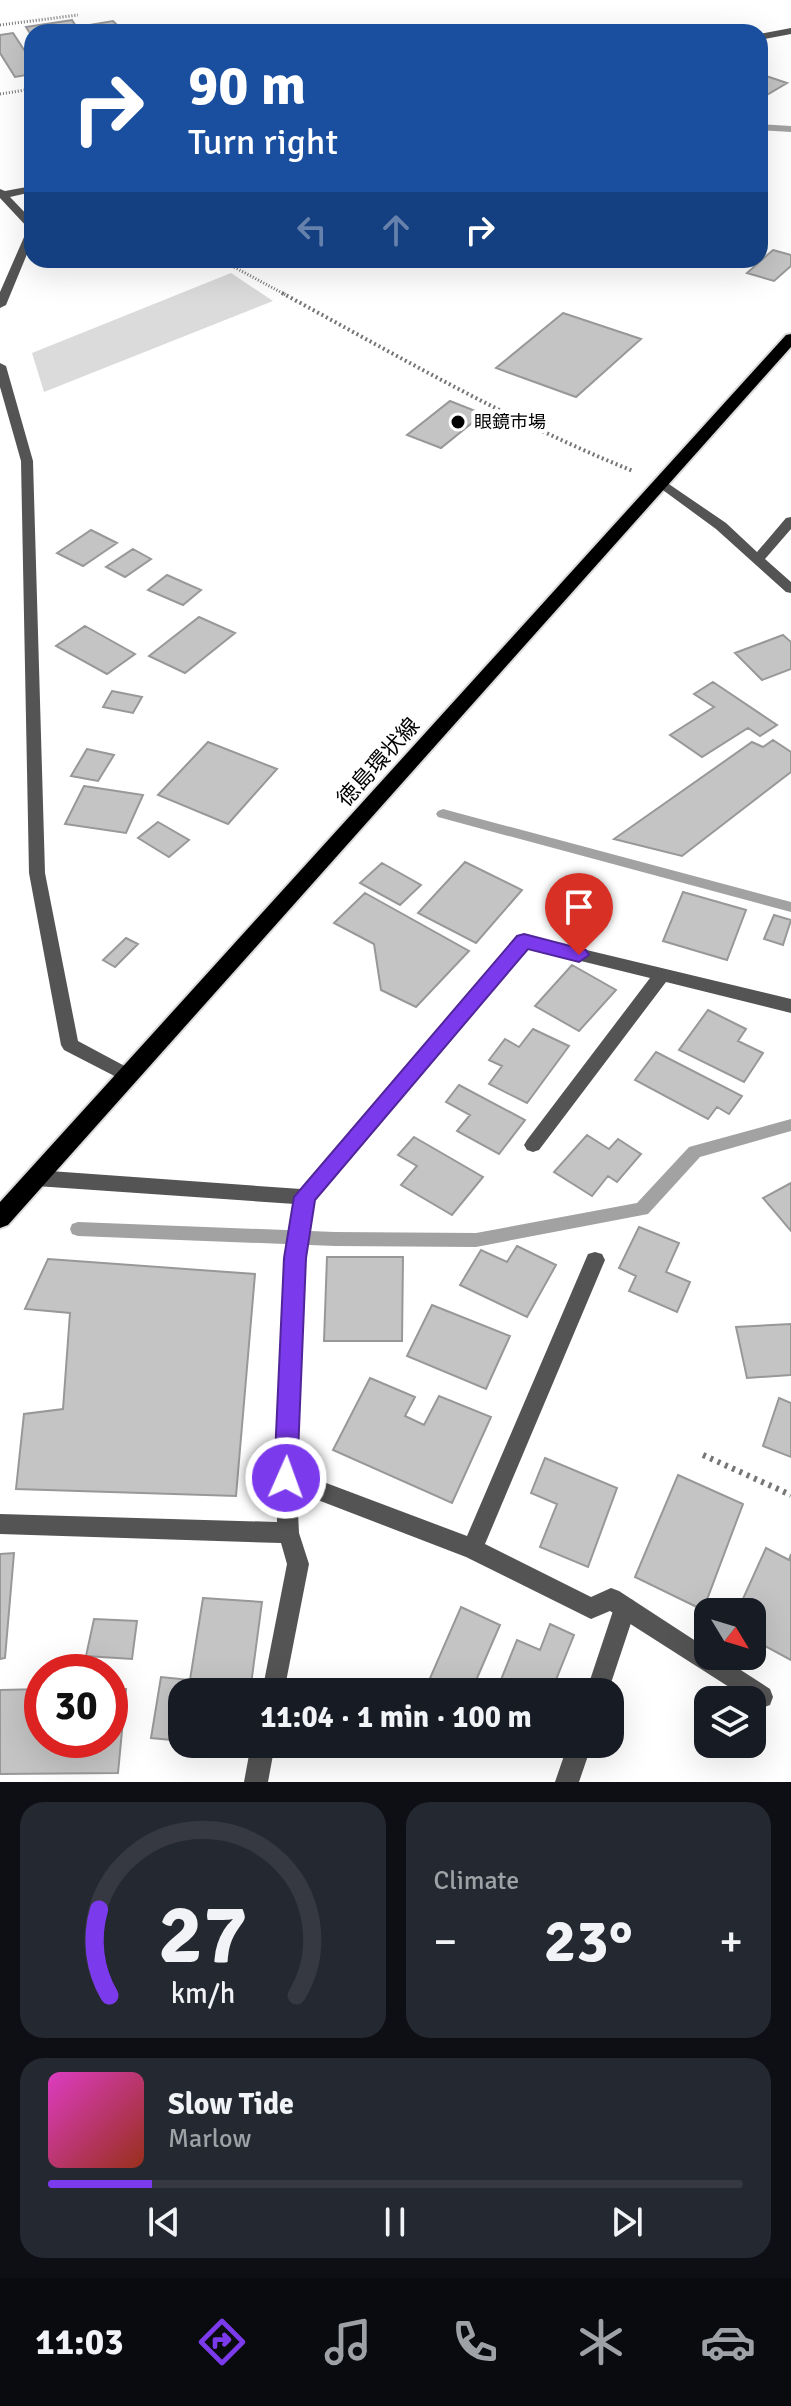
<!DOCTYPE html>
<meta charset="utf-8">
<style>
body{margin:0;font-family:Signika,"Noto Sans JP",sans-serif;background:#242831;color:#f1f3f6;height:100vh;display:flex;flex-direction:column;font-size:30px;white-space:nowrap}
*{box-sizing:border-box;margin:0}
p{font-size:26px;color:#9ea1a6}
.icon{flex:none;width:44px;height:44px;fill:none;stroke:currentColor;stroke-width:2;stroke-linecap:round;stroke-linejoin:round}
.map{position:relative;height:1782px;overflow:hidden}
.drawer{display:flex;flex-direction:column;gap:20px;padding:20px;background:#0d0f14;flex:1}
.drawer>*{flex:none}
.guide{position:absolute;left:24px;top:24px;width:744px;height:244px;border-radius:24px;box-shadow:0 8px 32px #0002;background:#1a4fa0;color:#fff;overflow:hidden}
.needle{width:52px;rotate:128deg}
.fabs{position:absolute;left:694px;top:1598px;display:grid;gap:16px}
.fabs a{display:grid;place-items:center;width:72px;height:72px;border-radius:16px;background:#171b24;box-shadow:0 8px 32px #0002;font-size:40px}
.speed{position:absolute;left:24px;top:1654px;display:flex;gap:16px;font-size:40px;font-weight:700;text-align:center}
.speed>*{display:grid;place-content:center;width:104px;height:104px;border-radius:50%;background:#171b24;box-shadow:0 8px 32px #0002;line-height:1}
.speed .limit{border:12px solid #d22;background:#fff;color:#111}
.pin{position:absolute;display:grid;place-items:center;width:68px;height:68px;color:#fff;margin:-82px -34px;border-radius:50% 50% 50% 0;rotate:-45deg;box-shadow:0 0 8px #0007}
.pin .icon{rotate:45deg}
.me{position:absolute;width:88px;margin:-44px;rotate:2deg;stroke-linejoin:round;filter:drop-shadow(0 0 6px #0008)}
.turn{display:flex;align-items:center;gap:28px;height:168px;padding:0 32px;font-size:36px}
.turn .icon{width:104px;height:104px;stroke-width:2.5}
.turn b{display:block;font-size:56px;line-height:68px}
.lanes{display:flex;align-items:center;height:76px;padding:0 32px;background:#0003;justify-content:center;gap:40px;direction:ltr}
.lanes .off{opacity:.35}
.big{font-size:60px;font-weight:800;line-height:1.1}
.drawer .card{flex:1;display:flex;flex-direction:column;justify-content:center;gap:12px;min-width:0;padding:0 28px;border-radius:24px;background:#242831}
.drawer .dial{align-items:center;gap:0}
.dial svg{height:208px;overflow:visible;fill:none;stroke:#363941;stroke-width:7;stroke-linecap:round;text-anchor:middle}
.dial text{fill:#f1f3f6;stroke:none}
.song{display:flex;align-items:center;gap:24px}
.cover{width:96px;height:96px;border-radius:12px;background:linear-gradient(135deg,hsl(310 70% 55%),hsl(10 70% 35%))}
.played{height:8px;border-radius:4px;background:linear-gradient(90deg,#7c3aed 15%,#363941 15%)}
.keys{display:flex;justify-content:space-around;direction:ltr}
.heat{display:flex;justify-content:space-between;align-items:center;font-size:44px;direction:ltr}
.drawer .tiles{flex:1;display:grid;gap:20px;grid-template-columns:1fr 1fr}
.card:last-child{grid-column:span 2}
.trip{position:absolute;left:168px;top:1678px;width:456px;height:80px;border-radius:24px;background:#171b24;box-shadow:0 8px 32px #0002;font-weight:800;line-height:80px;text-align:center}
.dock{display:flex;height:128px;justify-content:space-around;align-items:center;background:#090b0e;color:#9ea1a6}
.dock .icon{width:56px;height:56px}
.dock .active{color:#7c3aed}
.dock b{font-size:36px;color:#f1f3f6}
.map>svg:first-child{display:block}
</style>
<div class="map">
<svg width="791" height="1782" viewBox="0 0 791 1782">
<rect width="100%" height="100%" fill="#fff"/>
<!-- green -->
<path fill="#dbdbdb" d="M231,273L273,301L44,392L32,353Z"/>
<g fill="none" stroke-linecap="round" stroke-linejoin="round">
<!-- stream -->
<path fill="#a2a2a2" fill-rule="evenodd" d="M760,124L791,126V132L760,130Z
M443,809L791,902V912L438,817L436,814L438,811Z
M791,1119V1131L700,1157L648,1214L476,1247L335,1246L78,1236L72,1234L70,1229L72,1224L78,1222L335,1232L476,1233L637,1203L689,1147Z"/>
</g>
<!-- building -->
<path fill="#c4c4c4" stroke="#989898" stroke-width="2" d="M72,20L77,28L32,32L31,35L26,27Z
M113,21L124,32H96L90,25Z
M13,33L32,62V74L15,77L0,53V35Z
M760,74L787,83L760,99Z
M773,250L791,255V266L774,281L747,273Z
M563,313L641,339L576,397L496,368Z
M450,401L483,414L441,448L407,435Z
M91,530L117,543L83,566L57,553Z
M133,549L151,559L125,577L106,567Z
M167,575L201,590L183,605L148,590Z
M199,617L235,633L185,673L149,656Z
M85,626L135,654L107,674L56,646Z
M783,635L791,642V669L762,680L735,653Z
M713,682L777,725L760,736L748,728L702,757L670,735L714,707L694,694Z
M112,691L142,697L133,713L103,707Z
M773,740L791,752V772L682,856L614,839L752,742L763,747Z
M208,742L277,769L228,824L158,795Z
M87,749L114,755L98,781L71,776Z
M84,786L143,795L126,833L65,824Z
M158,822L189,840L169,857L138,838Z
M465,862L522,890L476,943L418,913Z
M382,863L421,885L400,905L360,883Z
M683,892L746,910L727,960L663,941Z
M365,893L469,951L416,1007L381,990L374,944L334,923Z
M774,915L791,920L783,945L764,939Z
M126,938L138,944L115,967L103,960Z
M572,965L616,990L579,1031L535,1006Z
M708,1010L746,1029L738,1041L763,1053L744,1082L679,1050Z
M533,1029L569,1046L527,1103L489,1084L502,1066L489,1060L505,1039L519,1047Z
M656,1052L742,1096L729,1114L717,1107L708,1119L635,1080Z
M459,1085L525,1120L499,1154L457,1131L470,1115L446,1102Z
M587,1135L609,1149L618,1139L641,1154L617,1182L608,1176L592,1196L554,1172Z
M414,1137L483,1177L452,1215L401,1185L417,1166L398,1155Z
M791,1183V1231L763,1198Z
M639,1227L679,1243L666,1272L690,1282L677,1312L629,1291L636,1276L619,1268Z
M517,1246L556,1265L527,1317L460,1285L481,1250L507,1262Z
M327,1257H403L402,1341H324Z
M48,1259L255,1274L236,1496L16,1489L24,1414L63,1409L70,1313L25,1309Z
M432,1305L510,1336L486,1389L407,1356Z
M791,1324V1375L747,1378L736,1327Z
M370,1378L415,1397L405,1416L424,1425L439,1396L491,1417L452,1503L333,1450Z
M779,1398L791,1403V1457L763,1446Z
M545,1458L617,1488L588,1567L540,1547L557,1504L531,1493Z
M678,1475L743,1504L703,1610L635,1577Z
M766,1548L789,1560L791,1554V1660L752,1639V1612H737Z
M14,1553L5,1658L0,1659V1554Z
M203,1598L262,1602L250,1692H182V1741L151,1738L161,1677L190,1680Z
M461,1607L500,1625L471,1692H424Z
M94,1619L137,1621L132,1659L86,1656Z
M550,1624L574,1635L551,1692H496L517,1640L540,1650Z
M42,1689V1740H110V1689H126L118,1773L0,1774V1690Z"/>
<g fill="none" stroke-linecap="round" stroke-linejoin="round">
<!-- primary casing -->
<g stroke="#dbdbdb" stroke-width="4">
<path id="primary" d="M791,334V347L8,1225L0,1228V1202L786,335Z"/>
</g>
<!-- path-far2 -->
<path stroke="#767676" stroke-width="3" stroke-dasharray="1 2" stroke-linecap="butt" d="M0,25L78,15
M0,94L32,89
M221,260L286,295"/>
<!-- path-far1 -->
<path stroke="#767676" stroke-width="4" stroke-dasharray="2 3" stroke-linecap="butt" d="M282,293C398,356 511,422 633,471"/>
<!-- path -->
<path stroke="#767676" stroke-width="6" stroke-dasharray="3 5" stroke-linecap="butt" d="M703,1455L791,1495"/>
<!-- service -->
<path fill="#545454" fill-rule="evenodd" d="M625,1597L633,1600L636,1608L608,1692H586L614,1608L617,1600Z
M568,1744H592L579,1782H555Z"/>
<!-- minor -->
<path fill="#545454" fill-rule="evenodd" d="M791,28V34L760,40V34Z
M32,186V192L10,197L32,220V242L6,305L0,308V292L28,228L0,198V189L5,191Z
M0,363L6,366L33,461L45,873L78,1041L134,1071L137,1076L134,1081L128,1083L64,1050L61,1045L29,873L21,461L0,387Z
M660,478L726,523L757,552L786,518L791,517V529L765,559L791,582V593L786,592L716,529L656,485L654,482Z
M524,935L791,999V1013L666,982L539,1150L533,1152L527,1150L524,1145L527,1140L650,978L528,948L314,1200L305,1258L297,1472L467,1536L588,1254L595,1252L602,1254L605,1260L485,1544L591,1597L611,1588L619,1591L708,1649V1656H719L770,1689L773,1697L770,1705L762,1708L610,1611L591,1619L466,1557L297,1492L299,1533L309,1564L284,1692H262L287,1564L281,1543L0,1534V1514L277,1522L276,1478L285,1258L295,1204L36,1186L30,1183L27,1178L30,1173L36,1170L301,1189L518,937Z
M251,1744H275L268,1782H244Z"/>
<!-- primary -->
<use href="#primary" fill="#000" fill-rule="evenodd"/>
</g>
<!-- route -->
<path fill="#7c3aed" stroke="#51269a" stroke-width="2" d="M524,934L586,950L589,955L579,962L528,949L315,1200L306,1258L297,1478L294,1486L286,1489L277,1486L274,1478L284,1258L294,1197L517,936Z"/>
<!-- markers -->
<circle fill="#000" stroke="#fff" stroke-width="3" cx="458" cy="422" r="8"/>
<g text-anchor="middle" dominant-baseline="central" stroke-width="8" stroke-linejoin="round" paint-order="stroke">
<!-- far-poi labels -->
<g font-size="18" fill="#000" stroke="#fff" text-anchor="start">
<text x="474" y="422">眼鏡市場</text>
</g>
<!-- street labels -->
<g font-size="22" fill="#000" stroke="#fff">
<text transform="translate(378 762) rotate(-48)">徳島環状線</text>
</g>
</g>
</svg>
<div class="fabs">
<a><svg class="needle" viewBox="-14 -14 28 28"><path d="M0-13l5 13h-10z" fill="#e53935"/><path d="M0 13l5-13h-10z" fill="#9ea1a6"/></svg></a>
<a><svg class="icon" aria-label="layers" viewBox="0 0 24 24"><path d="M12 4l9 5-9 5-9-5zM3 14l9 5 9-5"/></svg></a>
</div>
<div class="speed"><div class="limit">30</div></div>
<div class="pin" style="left:579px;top:955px;background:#d93025"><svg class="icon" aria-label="arrive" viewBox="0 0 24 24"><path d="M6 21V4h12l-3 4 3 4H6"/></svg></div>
<svg class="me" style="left:286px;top:1478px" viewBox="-20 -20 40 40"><circle r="17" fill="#7c3aed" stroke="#fff" stroke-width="3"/><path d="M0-11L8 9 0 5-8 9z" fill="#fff"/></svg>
<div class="trip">11:04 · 1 min · 100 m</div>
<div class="guide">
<div class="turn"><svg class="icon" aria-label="right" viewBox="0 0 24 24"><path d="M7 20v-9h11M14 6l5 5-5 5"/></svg><div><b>90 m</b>Turn right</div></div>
<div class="lanes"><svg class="icon off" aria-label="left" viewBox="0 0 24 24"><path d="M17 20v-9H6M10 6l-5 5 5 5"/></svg><svg class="icon off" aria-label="ahead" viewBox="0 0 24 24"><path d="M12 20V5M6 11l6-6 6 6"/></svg><svg class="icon" aria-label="right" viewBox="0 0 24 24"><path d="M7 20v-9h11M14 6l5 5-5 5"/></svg></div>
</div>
</div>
<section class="drawer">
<div class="tiles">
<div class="card dial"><svg viewBox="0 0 100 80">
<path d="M14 69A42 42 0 1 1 86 69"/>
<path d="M14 69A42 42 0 0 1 10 36" stroke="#7c3aed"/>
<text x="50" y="56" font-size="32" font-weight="700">27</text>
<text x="50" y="72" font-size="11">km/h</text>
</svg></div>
<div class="card"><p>Climate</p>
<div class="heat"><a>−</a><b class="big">23°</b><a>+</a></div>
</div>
<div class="card">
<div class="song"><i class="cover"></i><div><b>Slow Tide</b><p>Marlow</p></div></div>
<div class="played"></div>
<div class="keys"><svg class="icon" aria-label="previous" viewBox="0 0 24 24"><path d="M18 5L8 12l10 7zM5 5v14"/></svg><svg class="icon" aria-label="pause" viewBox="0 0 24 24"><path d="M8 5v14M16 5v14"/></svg><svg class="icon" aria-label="next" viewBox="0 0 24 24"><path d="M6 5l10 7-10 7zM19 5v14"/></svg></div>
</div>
</div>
</section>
<nav class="dock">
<b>11:03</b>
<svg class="icon active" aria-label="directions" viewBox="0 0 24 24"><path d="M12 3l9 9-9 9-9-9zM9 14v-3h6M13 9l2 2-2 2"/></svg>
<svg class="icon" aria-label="music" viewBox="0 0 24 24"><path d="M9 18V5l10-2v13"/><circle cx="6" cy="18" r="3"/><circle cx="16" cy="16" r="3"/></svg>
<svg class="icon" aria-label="phone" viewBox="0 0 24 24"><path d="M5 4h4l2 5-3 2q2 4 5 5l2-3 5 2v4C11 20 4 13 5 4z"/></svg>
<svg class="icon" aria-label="climate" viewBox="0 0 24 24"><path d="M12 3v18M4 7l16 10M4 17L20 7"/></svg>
<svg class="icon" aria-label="car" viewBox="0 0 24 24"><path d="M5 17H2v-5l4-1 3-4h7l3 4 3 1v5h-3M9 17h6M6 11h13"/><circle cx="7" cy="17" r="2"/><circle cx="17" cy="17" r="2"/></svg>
</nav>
